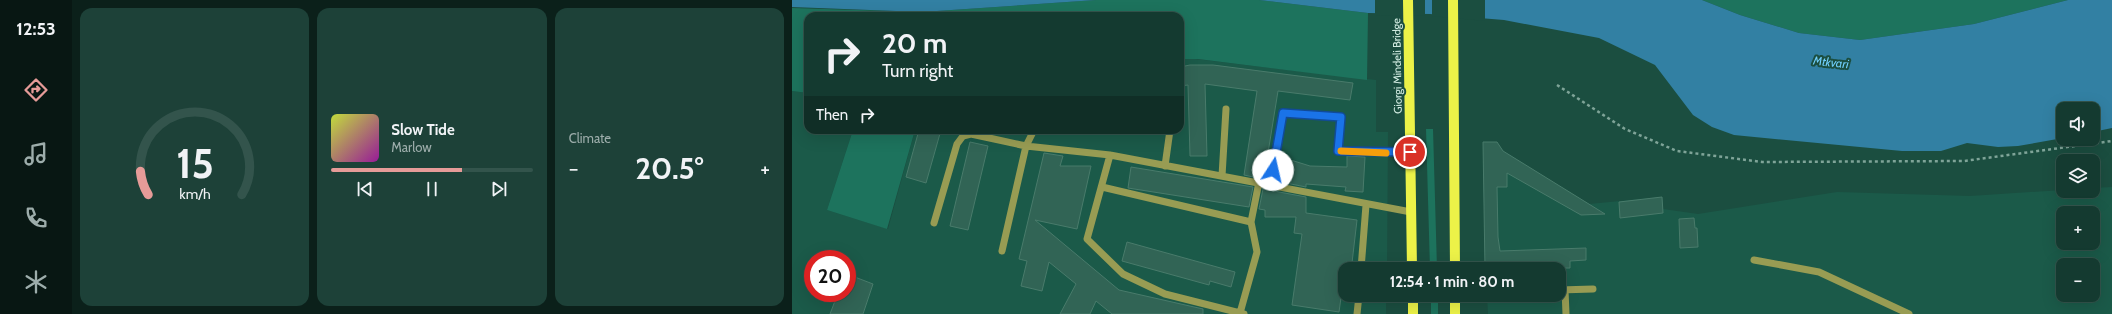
<!DOCTYPE html>
<meta charset="utf-8">
<style>
body{margin:0;font-family:Cabin,sans-serif;background:#1d4138;color:#f1f3f6;height:100vh;display:flex;flex-direction:column;font-size:15px;white-space:nowrap}
*{box-sizing:border-box;margin:0}
p{font-size:13px;color:#9dadab}
.icon{flex:none;width:22px;height:22px;fill:none;stroke:currentColor;stroke-width:2;stroke-linecap:round;stroke-linejoin:round}
.map{position:relative;flex:1;overflow:hidden}
.drawer{display:flex;flex-direction:column;gap:8px;padding:8px;background:#0b201a;width:720px}
.drawer>*{flex:none}
.hud{position:absolute;left:12px;top:12px;width:380px;height:122px;border-radius:12px;box-shadow:0 4px 16px #0002,0 0 0 1px #33544c;background:#143a30;color:#f1f3f6;overflow:hidden}
.tools{position:absolute;left:1264px;top:102px;display:grid;gap:8px}
.tools a{display:grid;place-items:center;width:44px;height:44px;border-radius:8px;background:#143a30;box-shadow:0 4px 16px #0002,0 0 0 1px #33544c;font-size:20px}
.speed{position:absolute;left:12px;top:250px;display:flex;gap:8px;font-size:20px;font-weight:700;text-align:center}
.speed>*{display:grid;place-content:center;width:52px;height:52px;border-radius:50%;background:#143a30;box-shadow:0 4px 16px #0002,0 0 0 1px #33544c;line-height:1}
.speed .limit{border:6px solid #d22;background:#fff;color:#111}
.pin{position:absolute;display:grid;place-items:center;width:34px;height:34px;color:#fff;margin:-17px;border:2px solid #fff;border-radius:50%;box-shadow:0 1px 4px #0007}
.me{position:absolute;width:44px;margin:-22px;rotate:10deg;stroke-linejoin:round;filter:drop-shadow(0 0 3px #0008)}
.turn{display:flex;align-items:center;gap:14px;height:84px;padding:0 12px;font-size:18px}
.turn .icon{width:52px;height:52px;stroke-width:2.5}
.turn b{display:block;font-size:28px;line-height:34px}
.then{display:flex;align-items:center;height:38px;padding:0 12px;background:#0003;gap:8px;font-size:15px}
.big{font-size:30px;font-weight:700;line-height:1.1}
.drawer .card{flex:1;display:flex;flex-direction:column;justify-content:center;gap:6px;min-width:0;padding:0 14px;border-radius:12px;background:#1d4138}
.drawer .dial{align-items:center;gap:0}
.dial svg{height:104px;overflow:visible;fill:none;stroke:#33544c;stroke-width:7;stroke-linecap:round;text-anchor:middle}
.dial text{fill:#f1f3f6;stroke:none}
.song{display:flex;align-items:center;gap:12px}
.cover{width:48px;height:48px;border-radius:6px;background:linear-gradient(135deg,hsl(70 70% 55%),hsl(300 70% 35%))}
.played{height:4px;border-radius:2px;background:linear-gradient(90deg,#e69b98 65%,#33544c 65%)}
.keys{display:flex;justify-content:space-around;direction:ltr}
.heat{display:flex;justify-content:space-between;align-items:center;font-size:22px;direction:ltr}
.drawer .tiles{flex:1;display:grid;gap:8px;grid-template-columns:repeat(3,1fr)}
.trip{position:absolute;left:546px;top:262px;width:228px;height:40px;border-radius:12px;background:#143a30;box-shadow:0 4px 16px #0002,0 0 0 1px #33544c;font-weight:700;line-height:40px;text-align:center}
main{display:flex;flex:1;min-height:0}
.tab-bar{display:flex;flex-direction:column;width:72px;justify-content:space-around;align-items:center;background:#081713;color:#9dadab}
.tab-bar .icon{width:28px;height:28px}
.tab-bar .active{color:#e69b98}
.tab-bar b{font-size:18px;color:#f1f3f6}
.map>svg:first-child{display:block}
</style>
<main>
<nav class="tab-bar">
<b>12:53</b>
<svg class="icon active" aria-label="directions" viewBox="0 0 24 24"><path d="M12 3l9 9-9 9-9-9zM9 14v-3h6M13 9l2 2-2 2"/></svg>
<svg class="icon" aria-label="music" viewBox="0 0 24 24"><path d="M9 18V5l10-2v13"/><circle cx="6" cy="18" r="3"/><circle cx="16" cy="16" r="3"/></svg>
<svg class="icon" aria-label="phone" viewBox="0 0 24 24"><path d="M5 4h4l2 5-3 2q2 4 5 5l2-3 5 2v4C11 20 4 13 5 4z"/></svg>
<svg class="icon" aria-label="climate" viewBox="0 0 24 24"><path d="M12 3v18M4 7l16 10M4 17L20 7"/></svg>
</nav>
<section class="drawer">
<div class="tiles">
<div class="card dial"><svg viewBox="0 0 100 80">
<path d="M14 69A42 42 0 1 1 86 69"/>
<path d="M14 69A42 42 0 0 1 8 51" stroke="#e69b98"/>
<text x="50" y="56" font-size="32" font-weight="700">15</text>
<text x="50" y="72" font-size="11">km/h</text>
</svg></div>
<div class="card">
<div class="song"><i class="cover"></i><div><b>Slow Tide</b><p>Marlow</p></div></div>
<div class="played"></div>
<div class="keys"><svg class="icon" aria-label="previous" viewBox="0 0 24 24"><path d="M18 5L8 12l10 7zM5 5v14"/></svg><svg class="icon" aria-label="pause" viewBox="0 0 24 24"><path d="M8 5v14M16 5v14"/></svg><svg class="icon" aria-label="next" viewBox="0 0 24 24"><path d="M6 5l10 7-10 7zM19 5v14"/></svg></div>
</div>
<div class="card"><p>Climate</p>
<div class="heat"><a>−</a><b class="big">20.5°</b><a>+</a></div>
</div>
</div>
</section>
<div class="map">
<svg width="1320" height="314" viewBox="0 0 1320 314">
<rect width="100%" height="100%" fill="#1b4e40"/>
<!-- built -->
<path fill="#1b5a49" fill-rule="evenodd" d="M395,58L584,80V132H596L595,269H553V295H594V314H0V91L16,93V130H61L35,210L96,229L123,130H388V59ZM21,259H55V293H21Z
M691,142H705L714,155L716,154L797,204L870,197L871,209L906,214L1045,192L1178,196L1271,190L1301,191V188L1320,187V314H696L695,295H767V269H693ZM1271,213H1301V243H1271ZM1271,265H1301V295H1271Z"/>
<!-- green -->
<path fill="#1d735d" d="M304,0H467L576,13L575,80L406,59H388V16H16V93L0,91V8L130,12Z
M910,0H1276L1182,24L1068,40L1007,33L948,15Z
M634,129H641L645,269H638Z
M61,130H123L95,229L35,210Z
M639,295H646V314H639Z"/>
<!-- water -->
<path fill="#3280a3" d="M0,0H304L130,12L0,7Z
M467,0H910L948,15L1007,33L1068,40L1182,24L1276,0H1320V128L1301,132V109H1271V138L1226,146L1206,147L1175,143L1149,151H1110L942,135L920,127L901,115L863,65L807,38L712,20L638,14L576,13Z"/>
<!-- pier -->
<path fill="#1b4e40" d="M583,0H633V16L583,15Z
M640,0H693V21L640,16Z"/>
<!-- building -->
<path fill="#316455" stroke="#497b6b" d="M398,65H421L561,83L558,100L486,91L476,153L479,154L475,180L452,175L465,91L413,84L415,156H398L396,85L388,86V67Z
M127,130H149L134,183L114,177Z
M178,142L196,146L176,230L158,226Z
M691,142H705L711,151L813,214L789,215L715,173V187H705L706,237L708,251L794,248V260L778,261V268L693,269Z
M252,153L271,156L268,166H299L285,229L243,220L327,290L411,309V314H320L304,301L298,314H268L284,284L257,262L250,291L229,286L235,261L227,259Z
M555,156L573,157L571,192L553,191L554,187L514,184V187L484,181L489,157L518,166L555,167Z
M339,167L461,187L457,207L336,188Z
M471,189L514,197V213L565,220L560,263L554,262L547,312L500,305L510,234L502,233L504,217H473V210L467,209Z
M870,197L871,213L828,218L827,202Z
M902,218L903,228H905L906,247L888,248L887,219Z
M335,242L443,272L439,287L418,281L417,285L330,261Z
M55,274L81,284L71,314H38L46,293H55Z"/>
<g fill="none" stroke-linecap="round" stroke-linejoin="round">
<!-- path -->
<path stroke="#7fa498" stroke-width="2.5" stroke-dasharray="3 3" stroke-linecap="butt" d="M765,85L833,129L885,151L970,162L1172,161L1320,141"/>
<!-- minor -->
<path stroke="#989c53" stroke-width="7" d="M318,155L295,239L331,274L373,294L452,314
M373,166L378,130
M430,176L434,109
M479,184L491,113L549,117L546,151L618,152
M310,187L459,222
M142,223L165,144L171,136L179,134L234,146L318,155L619,212
M210,251L234,146L242,130
M962,260L1027,272L1117,314
M569,269L574,205
M767,290L801,289
M773,290L774,314
M448,313L465,252L459,222L467,182
M565,314L567,295"/>
<!-- major -->
<path stroke="#ecf248" stroke-width="10" d="M616,0L620,269
M661,0L663,269
M621,295V314
M663,295V314"/>
</g>
<g fill="none" stroke-linecap="round" stroke-linejoin="round">
<!-- route casing -->
<g stroke="#114b97" stroke-width="10">
<path id="route" d="M481,170L491,113L549,117L546,151L618,152"/>
</g>
<!-- route -->
<use href="#route" stroke="#1a73e8" stroke-width="7"/>
<!-- slow -->
<path stroke="#f59e0b" stroke-width="7" d="M549,151L594,153"/>
</g>
<g text-anchor="middle" dominant-baseline="central" stroke-width="4" stroke-linejoin="round" paint-order="stroke">
<!-- street labels -->
<g font-size="11" fill="#d3ede3" stroke="#1b4e40">
<text transform="translate(605 66) rotate(-91)">Giorgi Mindeli Bridge</text>
</g>
<!-- water labels -->
<g font-size="12" font-style="italic" fill="#71d0fe" stroke="#1b4e40">
<text transform="translate(1039 62) rotate(6)">Mtkvari</text>
</g>
</g>
</svg>
<div class="tools">
<a><svg class="icon" aria-label="sound" viewBox="0 0 24 24"><path d="M4 9h4l5-4v14l-5-4H4zM17 9q2 3 0 6"/></svg></a>
<a><svg class="icon" aria-label="layers" viewBox="0 0 24 24"><path d="M12 4l9 5-9 5-9-5zM3 14l9 5 9-5"/></svg></a>
<a>+</a>
<a>−</a>
</div>
<div class="speed"><div class="limit">20</div></div>
<div class="pin" style="left:618px;top:152px;background:#d93025"><svg class="icon" aria-label="arrive" viewBox="0 0 24 24"><path d="M6 21V4h12l-3 4 3 4H6"/></svg></div>
<svg class="me" style="left:481px;top:170px" viewBox="-20 -20 40 40"><circle r="19" fill="#fff"/><path d="M0-13L10 11 0 6-10 11z" fill="#1a73e8"/></svg>
<div class="trip">12:54 · 1 min · 80 m</div>
<div class="hud">
<div class="turn"><svg class="icon" aria-label="right" viewBox="0 0 24 24"><path d="M7 20v-9h11M14 6l5 5-5 5"/></svg><div><b>20 m</b>Turn right</div></div>
<div class="then">Then<svg class="icon" aria-label="right" viewBox="0 0 24 24"><path d="M7 20v-9h11M14 6l5 5-5 5"/></svg></div>
</div>
</div>
</main>
